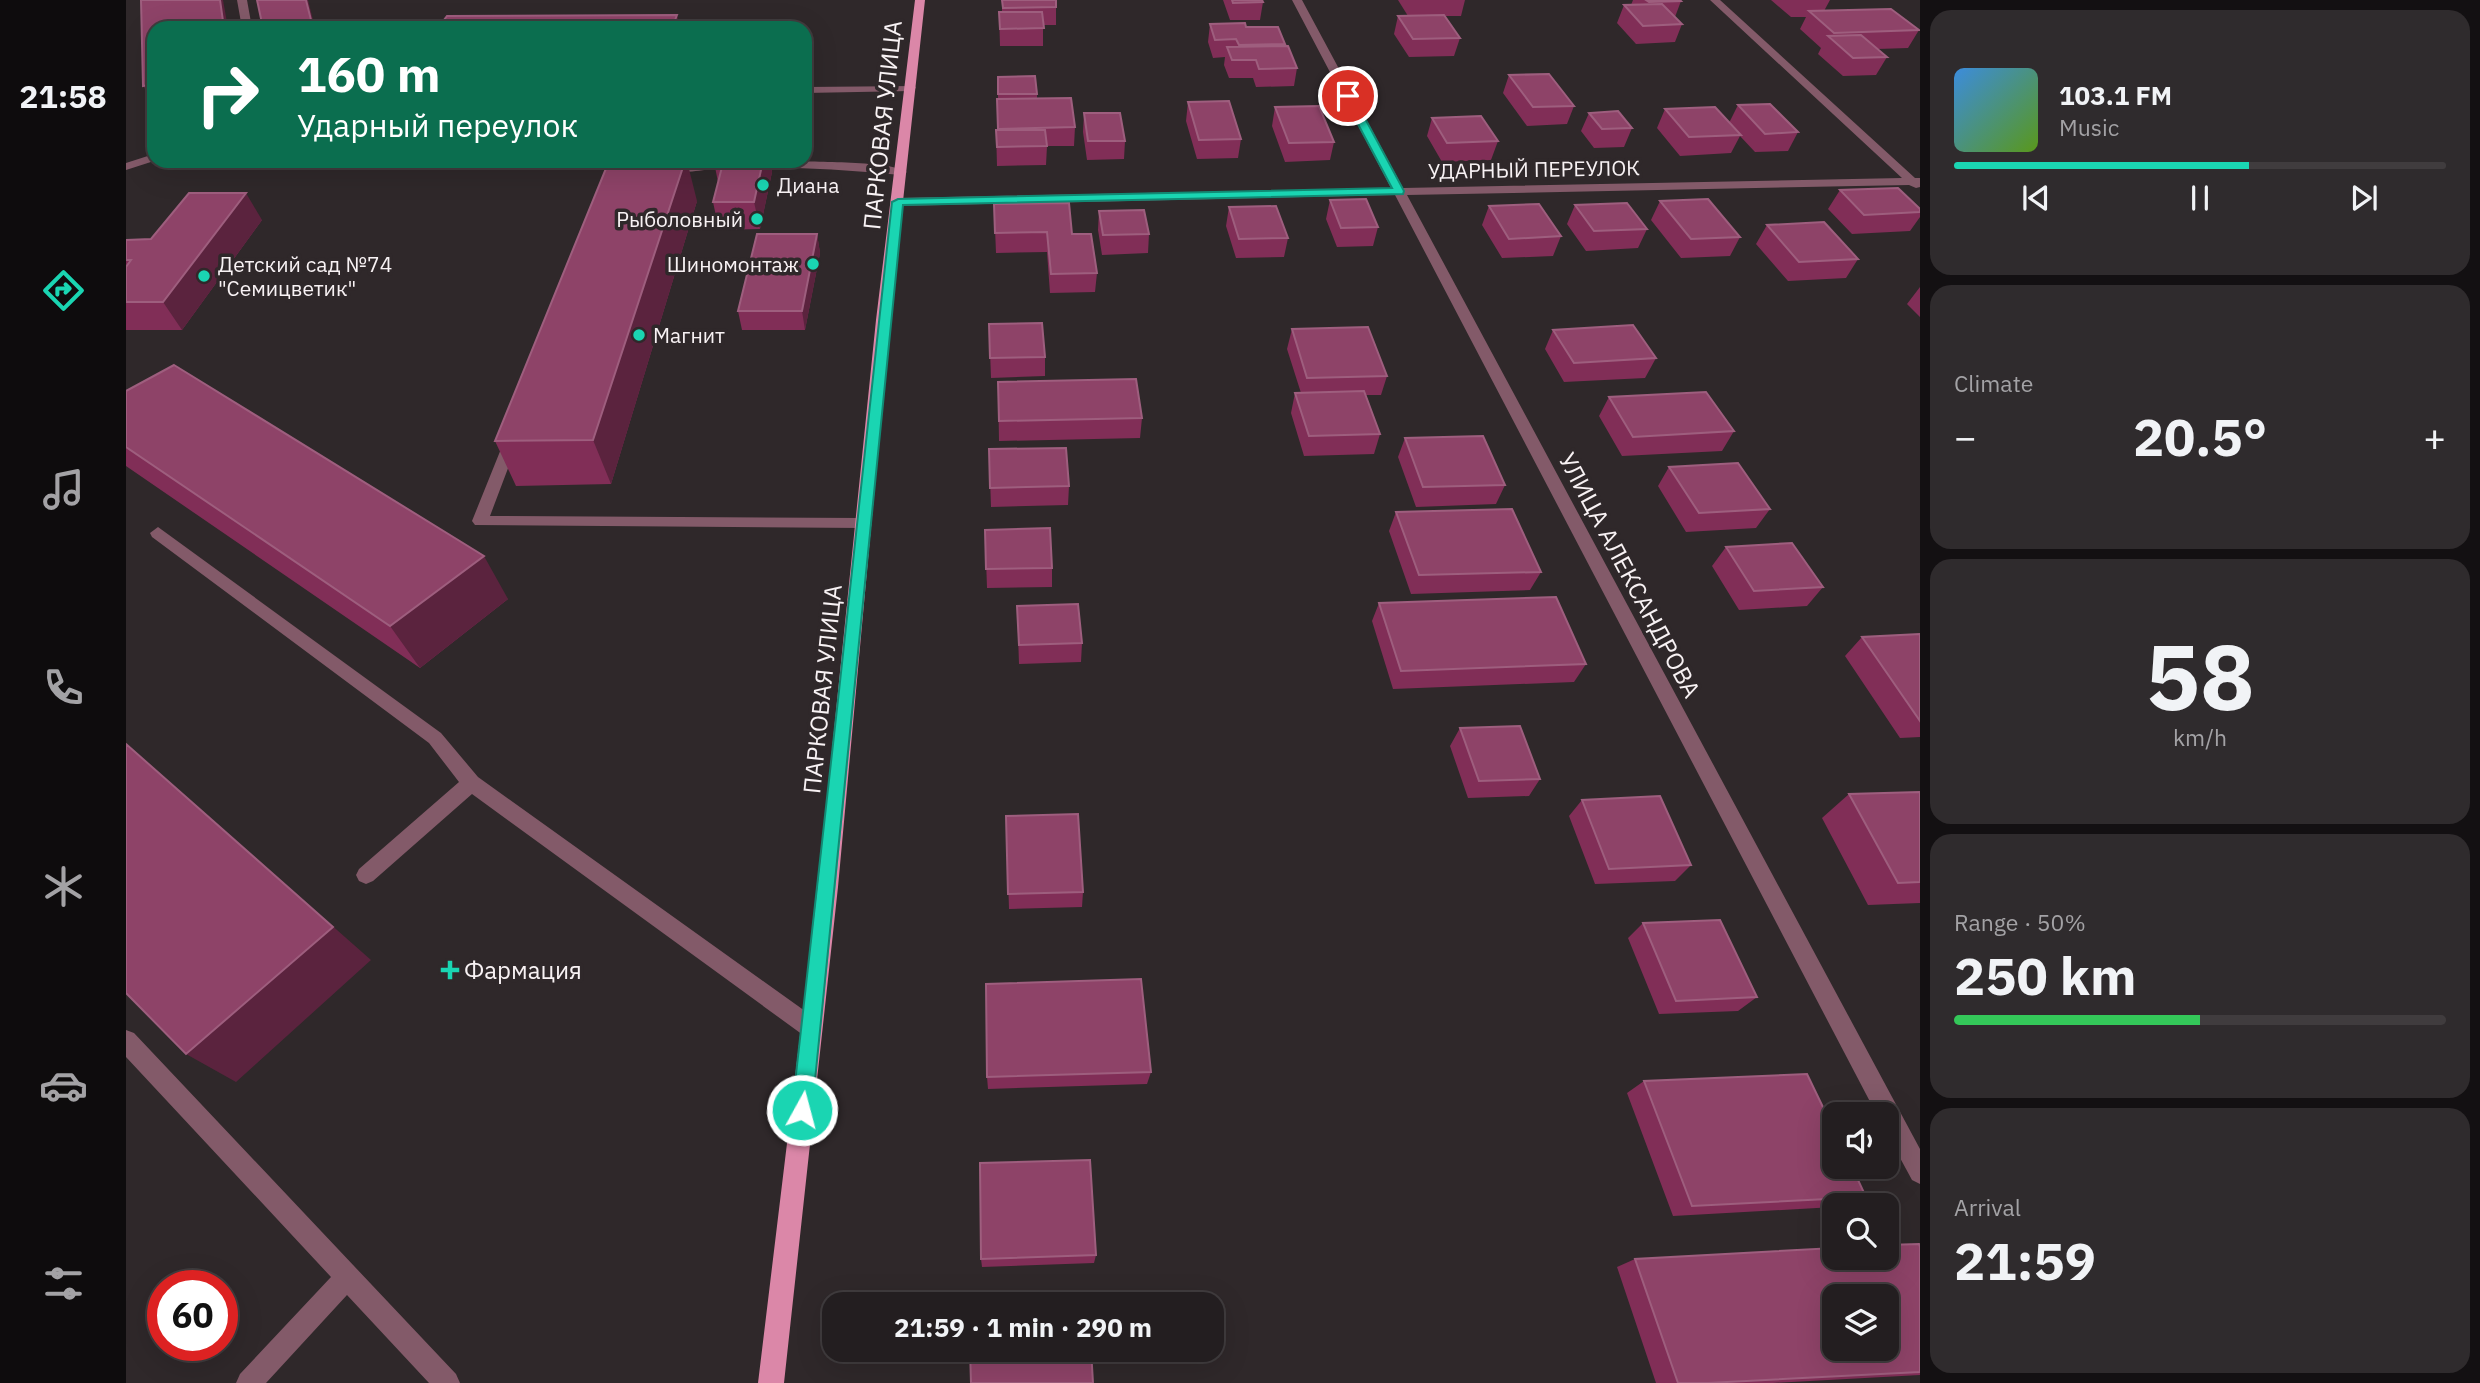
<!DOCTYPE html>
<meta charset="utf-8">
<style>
body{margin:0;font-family:"IBM Plex Sans",sans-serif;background:#2f2b2d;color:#f1f3f6;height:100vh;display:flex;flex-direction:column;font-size:26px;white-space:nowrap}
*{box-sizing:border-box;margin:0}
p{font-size:23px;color:#a3a2a5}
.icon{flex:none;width:38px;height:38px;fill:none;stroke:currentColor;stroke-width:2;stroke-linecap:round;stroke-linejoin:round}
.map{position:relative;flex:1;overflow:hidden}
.drawer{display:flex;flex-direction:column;gap:10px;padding:10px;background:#131012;width:560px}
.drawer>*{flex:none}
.banner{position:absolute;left:21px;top:21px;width:665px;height:147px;border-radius:21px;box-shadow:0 7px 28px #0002,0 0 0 2px #403c3e;background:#0b6e4f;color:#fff;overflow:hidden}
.tools{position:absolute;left:1696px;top:1102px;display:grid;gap:14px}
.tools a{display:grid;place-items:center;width:77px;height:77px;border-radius:14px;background:#231e20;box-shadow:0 7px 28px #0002,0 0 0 2px #403c3e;font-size:35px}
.speed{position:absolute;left:21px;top:1270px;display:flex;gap:14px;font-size:35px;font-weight:700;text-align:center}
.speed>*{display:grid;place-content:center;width:91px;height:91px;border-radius:50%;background:#231e20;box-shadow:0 7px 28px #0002,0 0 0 2px #403c3e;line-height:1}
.speed .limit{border:10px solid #d22;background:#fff;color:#111}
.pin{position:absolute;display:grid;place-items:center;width:60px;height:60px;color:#fff;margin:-30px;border:4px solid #fff;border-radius:50%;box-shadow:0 2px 7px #0007}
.me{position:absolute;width:77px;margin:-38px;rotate:7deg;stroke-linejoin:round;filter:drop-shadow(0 0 5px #0008)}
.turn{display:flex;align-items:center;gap:24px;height:147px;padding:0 35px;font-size:32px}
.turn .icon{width:91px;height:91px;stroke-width:2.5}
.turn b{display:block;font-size:49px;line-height:60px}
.big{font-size:52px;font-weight:700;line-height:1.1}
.drawer .widget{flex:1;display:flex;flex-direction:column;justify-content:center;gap:10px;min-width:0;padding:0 24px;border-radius:21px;background:#2f2b2d}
.drawer .dial{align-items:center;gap:0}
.dial b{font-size:91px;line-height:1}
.song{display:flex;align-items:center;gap:21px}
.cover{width:84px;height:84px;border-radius:10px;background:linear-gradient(135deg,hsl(210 70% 55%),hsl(90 70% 35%))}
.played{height:7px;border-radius:4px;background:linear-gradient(90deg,#1ad5b2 60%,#403c3e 60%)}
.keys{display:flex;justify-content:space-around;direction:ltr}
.heat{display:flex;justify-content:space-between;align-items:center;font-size:38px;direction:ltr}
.charge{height:10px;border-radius:5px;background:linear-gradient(90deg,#34c759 50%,#403c3e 0)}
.trip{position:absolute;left:696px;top:1292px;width:402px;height:70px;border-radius:21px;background:#231e20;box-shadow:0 7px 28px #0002,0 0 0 2px #403c3e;font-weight:700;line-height:70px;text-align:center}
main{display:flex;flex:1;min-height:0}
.menu{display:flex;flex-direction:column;width:126px;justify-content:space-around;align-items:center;background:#0e0c0d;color:#a3a2a5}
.menu .icon{width:49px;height:49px}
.menu .on{color:#1ad5b2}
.menu b{font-size:32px;color:#f1f3f6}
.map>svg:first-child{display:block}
</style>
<main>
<nav class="menu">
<b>21:58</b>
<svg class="icon on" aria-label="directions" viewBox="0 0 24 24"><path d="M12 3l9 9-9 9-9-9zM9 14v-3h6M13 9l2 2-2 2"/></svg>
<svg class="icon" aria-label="music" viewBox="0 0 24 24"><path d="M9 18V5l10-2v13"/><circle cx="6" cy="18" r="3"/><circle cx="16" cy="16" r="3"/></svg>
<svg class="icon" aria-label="phone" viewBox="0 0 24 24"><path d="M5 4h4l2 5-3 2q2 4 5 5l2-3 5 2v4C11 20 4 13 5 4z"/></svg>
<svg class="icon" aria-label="climate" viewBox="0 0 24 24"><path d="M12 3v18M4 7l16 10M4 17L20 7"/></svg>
<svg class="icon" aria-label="car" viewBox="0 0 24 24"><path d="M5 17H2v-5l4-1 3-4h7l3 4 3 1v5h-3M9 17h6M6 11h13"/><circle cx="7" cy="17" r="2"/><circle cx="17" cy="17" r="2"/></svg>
<svg class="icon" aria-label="filters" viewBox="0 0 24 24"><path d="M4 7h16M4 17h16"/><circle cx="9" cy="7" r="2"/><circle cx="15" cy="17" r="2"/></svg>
</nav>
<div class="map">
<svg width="1794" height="1383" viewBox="0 0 1794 1383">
<rect width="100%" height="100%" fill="#2f282a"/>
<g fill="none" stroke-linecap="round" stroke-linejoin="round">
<!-- minor -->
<path fill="#835a69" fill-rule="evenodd" d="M111,0H121L126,28H116Z
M1166,0H1176L1277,188L1776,178L1584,0H1594L1789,178H1794V187L1790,188L1783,185L1281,195L1794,1149V1184L1786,1180L1760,1132V1115H1751L1269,195L772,206L766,202L772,198L1265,188Z
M789,86L790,88L785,91L679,93V87Z
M28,154V161L0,170V163Z
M663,161C686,162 766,161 781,172L775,175C715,169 655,166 595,168C583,169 543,176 536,171L569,163Z
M386,434L393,439L364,516L737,518L745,523L737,528L349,525L346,521L379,439Z
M32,527L315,733L352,777L693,1021L696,1028L693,1035L685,1039L677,1035L346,794L247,881L240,884L233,881L230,875L233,869L333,782L303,743L26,537L24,533Z
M0,1030L8,1033L330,1374L334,1383H303L221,1295L140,1383H110L114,1374L205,1277L0,1057Z"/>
<!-- major -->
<path fill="#db87a8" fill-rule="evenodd" d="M789,0H799L764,320L712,887L658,1383H632L692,887L750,320Z"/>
</g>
<!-- wall -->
<path fill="#812e57" d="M876,0L930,7V25H917V46H874L873,12H876Z
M1097,0H1136L1137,2L1134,20H1104Z
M1272,0H1339L1335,16H1319L1334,38L1328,56L1283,57L1268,34L1272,16H1282Z
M1507,0H1554L1555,1L1549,17L1556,24L1549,42L1510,44L1491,23L1498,5H1505Z
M1645,0H1704L1698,11L1793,30L1782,48L1751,49L1761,57L1750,75L1717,76L1692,54L1695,48L1674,29L1680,17H1665Z
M1084,24L1120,27L1159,44V46L1171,68L1168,86L1130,87L1127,78H1103L1098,65L1099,57L1087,58L1082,42Z
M1383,75L1448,106L1441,124L1401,126L1377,93Z
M872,77L911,94V99L949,127L948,146H921L920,165L871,166L870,130H871V99H872Z
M1062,102L1115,139L1112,158L1071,159L1060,121Z
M1612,105L1672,132L1662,151L1629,152L1614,136L1605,153L1554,156L1531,128L1539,109L1603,123Z
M1149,107L1208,142L1204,160L1159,162L1146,126Z
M958,113L999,141L998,159L961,160L957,132Z
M1463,113L1506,128L1498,147L1468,148L1455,131Z
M1306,118L1372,141L1365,160L1316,162L1301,136Z
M591,161H644L646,172L634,229L593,230L587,202L592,182L589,167Z
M1714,190L1794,209V217L1784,231L1726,234L1702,209Z
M1204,200L1252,227L1247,246L1211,247L1200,219Z
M571,201L485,484L390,486L369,441Z
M1534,201L1614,237L1604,256L1555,258L1525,220Z
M868,204L946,234L971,273L969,292L924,293L921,252L870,253Z
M1449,205L1521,229L1512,248L1460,251L1441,224Z
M1363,206L1435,236L1427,256L1376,258L1356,225Z
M1103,207L1162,238L1158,257L1110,258L1100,226Z
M973,211L1023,234L1022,253L976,255L972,230Z
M136,220L56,330H0V240L25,239Z
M1641,225L1732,259L1720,278L1662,281L1630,244Z
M691,234L694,253L679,330H616L612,311Z
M1794,287V317L1781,304Z
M863,324L919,357V376L865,378Z
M1166,329L1261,376L1255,395H1240L1254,434L1248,454L1178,456L1165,413L1169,393H1175L1161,349Z
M1427,330L1530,358L1519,378L1438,382L1419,349Z
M872,382L1016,418L1014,438L873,441Z
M0,391L382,599L294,668L0,466Z
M1483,397L1608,431L1596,451L1496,456L1473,416Z
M1279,438L1379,485L1370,504L1290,507L1272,457Z
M863,449L943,486L942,505L865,507Z
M1543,467L1644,509L1630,528L1560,532L1532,486Z
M1270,512L1415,572L1404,590L1285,594L1263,531Z
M859,530L926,568V587L861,588Z
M1600,547L1697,587L1681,606L1613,610L1586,566Z
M1253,603L1460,664L1448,682L1267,689L1246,621Z
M891,606L956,643L955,662L893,664Z
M1794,634V737L1774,738L1719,656L1736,637Z
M1334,728L1414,779L1403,796L1342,798L1324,746Z
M1794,792V903L1742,905L1696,818L1723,794Z
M1456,800L1565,865L1549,881L1469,884L1443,816Z
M880,816L957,892L956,907L883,909Z
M1517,923L1631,997L1612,1011L1533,1014L1502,938Z
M1025,1072L1021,1084L862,1089L861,1077Z
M1518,1081L1740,1197L1719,1206H1708V1207L1547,1216L1501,1093Z
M1794,1247V1375L1647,1383H1530L1491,1267L1509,1259Z
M970,1255L968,1263L856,1267L855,1259Z"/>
<!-- shaded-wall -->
<path fill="#5b233e" d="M94,0H97L102,28H98Z
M180,0H182L189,28H187Z
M551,15L554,28H546Z
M28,84V95H23L17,86Z
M559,161H561L571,201L485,484L467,440Z
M637,161H644L646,172L634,229L628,202Z
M120,193L136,220L56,330L37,302Z
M691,234L694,253L679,330L676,311Z
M358,556L382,599L294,668L264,626Z
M0,744L245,960L110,1082L60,1054Z"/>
<!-- building -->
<path fill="#8e4368" stroke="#9e5e7e" stroke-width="2" fill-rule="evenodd" d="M15,0H94L98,28H28V84L17,86Z
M131,0H180L187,28H137Z
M876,0H930V7L877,8Z
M1106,0H1136L1137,2L1107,3Z
M1520,0H1554L1555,1L1523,2Z
M1536,4L1556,24L1517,26L1498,5Z
M1765,9L1793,30L1708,33L1683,11Z
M873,12H916L918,28L874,29Z
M551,15L546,28H312L321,16Z
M1318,15L1334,38L1287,39L1272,16Z
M1119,23L1120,27H1152L1159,44L1113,45L1110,39L1089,40L1084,24Z
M1735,35L1761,57L1727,58L1702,36Z
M1162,46L1171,68L1133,69L1130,60H1106L1101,47Z
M1423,74L1448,106L1407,107L1383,75Z
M909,76L911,94H872V77Z
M945,98L949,127L872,129L871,99Z
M1103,101L1115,139L1073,140L1062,102Z
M1644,104L1672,132L1639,134L1612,105Z
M1193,106L1208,142L1163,143L1149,107Z
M1589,107L1615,135L1563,137L1539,109Z
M1492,111L1506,128L1476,129L1463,113Z
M958,113H994L999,141H962Z
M1355,116L1372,141L1321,143L1306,118Z
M870,130H919L921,146L871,147Z
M483,161H559L467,440L369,441Z
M591,161H637L628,202H587L596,167H589Z
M1772,188L1794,209V212L1738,215L1714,190Z
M63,193H120L37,302H0V267L5,260H0V240L25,239Z
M1240,199L1252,227L1215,228L1204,200Z
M1582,199L1614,237L1565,239L1534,201Z
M943,203L946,234H965L971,273L925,274L921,232L869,233L868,204Z
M1501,203L1521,229L1468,231L1449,205Z
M1413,204L1435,236L1383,239L1363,206Z
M1150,206L1162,238L1113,239L1103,207Z
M1018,210L1023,234L977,235L973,211Z
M1698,222L1732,259L1673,262L1641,225Z
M631,234H691L676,311H612Z
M916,323L919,357L864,358L863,324Z
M1507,325L1530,358L1448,363L1427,330Z
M1242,327L1261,376L1181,378L1166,329Z
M48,365L358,556L264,626L0,447V391Z
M1010,379L1016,418L873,421L872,382Z
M1238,391L1254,434L1183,436L1169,393Z
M1580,392L1608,431L1507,437L1483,397Z
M1357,436L1379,485L1297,487L1279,438Z
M940,448L943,486L864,488L863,449Z
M1612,463L1644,509L1573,513L1543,467Z
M1386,509L1415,572L1293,575L1270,512Z
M924,528L926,568L860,569L859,530Z
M1666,543L1697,587L1628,591L1600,547Z
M1430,597L1460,664L1275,671L1253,603Z
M952,604L956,643L893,645L891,606Z
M1794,634V721L1736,637Z
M1394,726L1414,779L1353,781L1334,728Z
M0,744L207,927L60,1054L0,993Z
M1794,792V882L1772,883L1723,794Z
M1534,796L1565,865L1483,869L1456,800Z
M952,814L957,892L882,894L880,816Z
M1594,920L1631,997L1550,1001L1517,923Z
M1015,979L1025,1072L861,1077L860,984Z
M1681,1074L1708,1130V1167H1726L1740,1197L1566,1206L1518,1081Z
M964,1160L970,1255L855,1259L854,1163Z
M1793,1244L1794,1247V1372L1582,1383H1552L1509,1259L1708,1248V1258H1760V1245ZM1708,1297H1760V1349H1708Z
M844,1349H965L967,1383H845Z"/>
<!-- route -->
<path fill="#1ad5b2" stroke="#118a74" stroke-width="2" d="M1222,93L1227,96L1278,191L1277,194L777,205C746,507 719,809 686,1110L683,1117L676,1120L669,1117L666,1110C702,808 732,504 766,202L772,199L1266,188L1217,96Z"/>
<!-- markers -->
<g fill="#1ad5b2" stroke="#2f282a" stroke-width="2.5">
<circle cx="637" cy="185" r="7"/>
<circle cx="631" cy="219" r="7"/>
<circle cx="687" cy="264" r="7"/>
<circle cx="78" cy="276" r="7"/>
<circle cx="513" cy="335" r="7"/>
<path d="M320.5 959.5h7v7h7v7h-7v7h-7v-7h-7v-7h7z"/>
</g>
<g text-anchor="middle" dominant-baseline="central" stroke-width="7" stroke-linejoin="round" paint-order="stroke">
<!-- far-street labels -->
<g font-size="21" fill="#f8f2f4" stroke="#2f282a">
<text transform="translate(1408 169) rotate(-1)">УДАРНЫЙ ПЕРЕУЛОК</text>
</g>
<!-- far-poi labels -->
<g font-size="21" fill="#f8f2f4" stroke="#2f282a" text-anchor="start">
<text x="651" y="185">Диана</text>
<text x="617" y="219" text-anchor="end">Рыболовный</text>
<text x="92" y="264">Детский сад №74<tspan x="92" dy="24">"Семицветик"</tspan></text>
<text x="673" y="264" text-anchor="end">Шиномонтаж</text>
<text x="527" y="335">Магнит</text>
</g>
<!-- street labels -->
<g font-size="24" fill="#f8f2f4" stroke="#2f282a">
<text transform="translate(756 125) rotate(-84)">ПАРКОВАЯ УЛИЦА</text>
<text transform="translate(1504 575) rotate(62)">УЛИЦА АЛЕКСАНДРОВА</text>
<text transform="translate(696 689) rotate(-84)">ПАРКОВАЯ УЛИЦА</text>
</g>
<!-- poi labels -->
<g font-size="24" fill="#f8f2f4" stroke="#2f282a" text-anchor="start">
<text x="338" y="970">Фармация</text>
</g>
</g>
</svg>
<div class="tools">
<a><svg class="icon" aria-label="sound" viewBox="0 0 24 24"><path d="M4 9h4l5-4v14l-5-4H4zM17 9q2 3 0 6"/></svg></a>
<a><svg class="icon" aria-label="search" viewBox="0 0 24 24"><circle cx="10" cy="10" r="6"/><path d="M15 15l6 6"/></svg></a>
<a><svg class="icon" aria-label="layers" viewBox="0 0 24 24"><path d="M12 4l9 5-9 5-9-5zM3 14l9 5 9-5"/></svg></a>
</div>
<div class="speed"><div class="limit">60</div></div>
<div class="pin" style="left:1222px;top:96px;background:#d93025"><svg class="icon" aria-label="arrive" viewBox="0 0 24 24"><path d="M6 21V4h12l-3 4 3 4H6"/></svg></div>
<svg class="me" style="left:676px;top:1110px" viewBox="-20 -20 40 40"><circle r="17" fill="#1ad5b2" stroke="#fff" stroke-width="3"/><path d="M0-11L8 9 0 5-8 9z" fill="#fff"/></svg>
<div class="trip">21:59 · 1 min · 290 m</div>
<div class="banner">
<div class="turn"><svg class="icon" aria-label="right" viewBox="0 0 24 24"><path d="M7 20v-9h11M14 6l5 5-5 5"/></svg><div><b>160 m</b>Ударный переулок</div></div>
</div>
</div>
<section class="drawer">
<div class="widget">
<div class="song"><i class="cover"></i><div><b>103.1 FM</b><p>Music</p></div></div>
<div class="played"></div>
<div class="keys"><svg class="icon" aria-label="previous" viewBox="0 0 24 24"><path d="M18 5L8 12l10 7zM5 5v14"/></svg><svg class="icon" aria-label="pause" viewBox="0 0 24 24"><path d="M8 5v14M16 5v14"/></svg><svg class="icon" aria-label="next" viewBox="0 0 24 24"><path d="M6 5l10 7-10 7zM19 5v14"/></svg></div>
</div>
<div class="widget"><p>Climate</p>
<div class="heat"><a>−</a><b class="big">20.5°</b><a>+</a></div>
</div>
<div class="widget dial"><b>58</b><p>km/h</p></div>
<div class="widget"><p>Range · 50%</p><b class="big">250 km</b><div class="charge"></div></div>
<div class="widget"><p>Arrival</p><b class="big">21:59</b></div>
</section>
</main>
